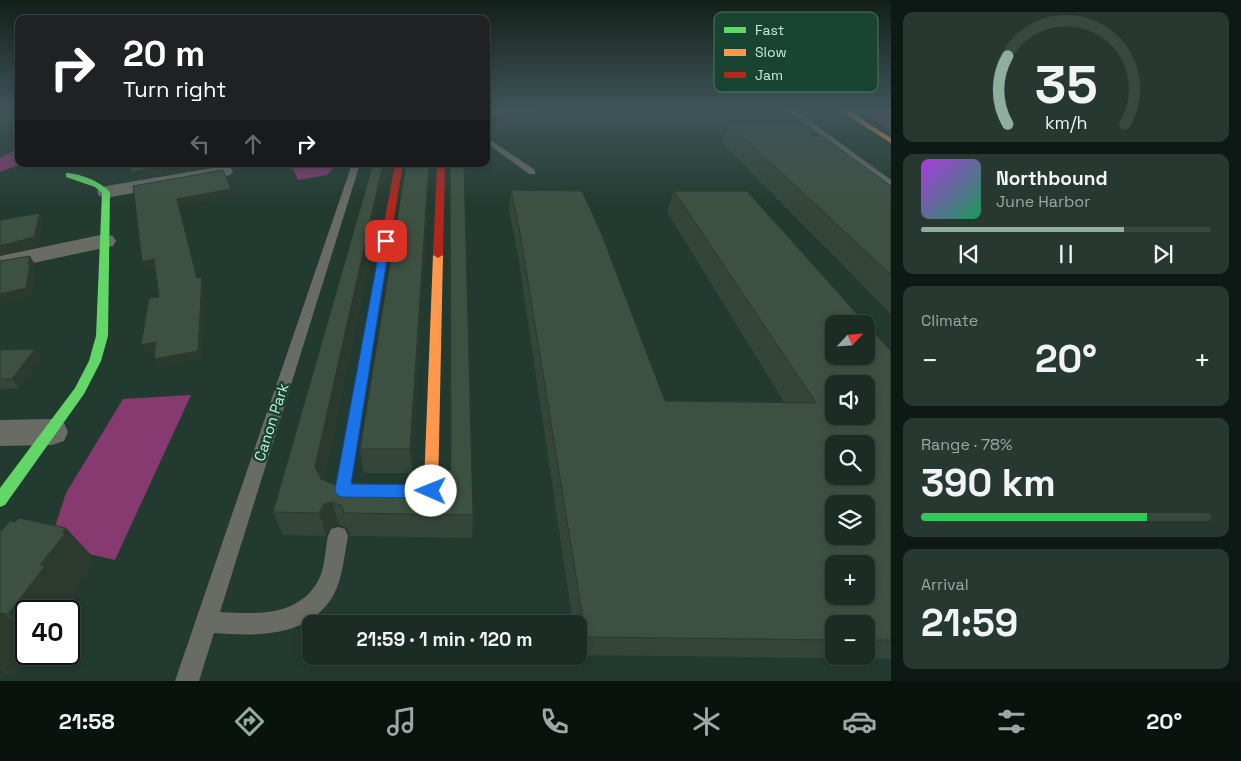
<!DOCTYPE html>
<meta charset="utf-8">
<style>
body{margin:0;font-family:"Space Grotesk",sans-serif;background:#273831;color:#f1f3f6;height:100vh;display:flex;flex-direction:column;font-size:19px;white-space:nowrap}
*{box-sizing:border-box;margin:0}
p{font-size:16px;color:#9fa7a6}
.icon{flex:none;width:28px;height:28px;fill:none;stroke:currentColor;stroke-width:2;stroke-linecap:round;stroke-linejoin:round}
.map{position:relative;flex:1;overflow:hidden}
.panel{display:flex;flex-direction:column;gap:12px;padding:12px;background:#0e1814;width:350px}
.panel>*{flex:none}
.banner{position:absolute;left:15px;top:15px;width:475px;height:152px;border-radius:10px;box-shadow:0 2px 8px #0003,0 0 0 1px #384841;background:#202124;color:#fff;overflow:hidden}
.needle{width:32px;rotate:64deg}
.tools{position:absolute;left:825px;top:315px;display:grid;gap:10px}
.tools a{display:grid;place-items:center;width:50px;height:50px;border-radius:10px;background:#1a2c24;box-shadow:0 2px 8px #0003,0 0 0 1px #384841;font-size:25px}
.speed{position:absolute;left:15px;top:600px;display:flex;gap:10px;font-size:25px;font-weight:700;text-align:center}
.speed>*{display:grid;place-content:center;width:65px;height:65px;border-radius:50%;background:#1a2c24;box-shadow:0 2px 8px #0003,0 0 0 1px #384841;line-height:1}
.speed .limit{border:2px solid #111;border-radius:8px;background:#fff;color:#111}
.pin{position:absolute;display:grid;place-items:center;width:42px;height:42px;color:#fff;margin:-21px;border-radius:10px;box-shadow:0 2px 8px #0006}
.me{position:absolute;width:55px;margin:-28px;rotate:271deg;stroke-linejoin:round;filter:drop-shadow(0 0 4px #0008)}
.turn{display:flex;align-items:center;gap:18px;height:105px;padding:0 25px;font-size:22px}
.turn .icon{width:65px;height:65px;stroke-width:2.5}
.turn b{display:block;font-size:35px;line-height:42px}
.lanes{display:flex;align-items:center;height:48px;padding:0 25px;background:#0003;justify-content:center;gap:25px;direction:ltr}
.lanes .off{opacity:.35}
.big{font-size:38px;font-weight:700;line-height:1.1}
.panel .widget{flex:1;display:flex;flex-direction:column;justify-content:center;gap:8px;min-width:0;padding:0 18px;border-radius:10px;background:#273831}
.panel .dial{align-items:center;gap:0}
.dial svg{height:130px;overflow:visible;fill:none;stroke:#384841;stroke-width:7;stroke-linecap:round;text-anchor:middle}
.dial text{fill:#f1f3f6;stroke:none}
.song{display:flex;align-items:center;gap:15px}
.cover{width:60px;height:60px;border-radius:8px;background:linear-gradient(135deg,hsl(280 70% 55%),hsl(150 70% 35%))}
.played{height:5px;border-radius:2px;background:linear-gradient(90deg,#8eaf9e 70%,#384841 70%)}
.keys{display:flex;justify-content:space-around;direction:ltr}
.heat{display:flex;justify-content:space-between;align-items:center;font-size:28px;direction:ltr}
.charge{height:8px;border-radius:4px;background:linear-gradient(90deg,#34c759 78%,#384841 0)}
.trip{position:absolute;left:302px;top:615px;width:285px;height:50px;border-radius:10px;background:#1a2c24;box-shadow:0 2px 8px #0003,0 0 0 1px #384841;font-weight:700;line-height:50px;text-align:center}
.tabs{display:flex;height:80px;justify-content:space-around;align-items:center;background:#0a120e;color:#9fa7a6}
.tabs .icon{width:35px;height:35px}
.tabs .selected{color:#8eaf9e}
.tabs b{font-size:22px;color:#f1f3f6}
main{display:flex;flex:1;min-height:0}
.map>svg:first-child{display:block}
</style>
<main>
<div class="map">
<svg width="891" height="681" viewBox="0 0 891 681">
<rect width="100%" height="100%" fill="#233a30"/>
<!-- green -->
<path fill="#863a70" d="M486,110H549L486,116Z
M859,110H891V130Z
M19,148V164H21L0,172V158Z
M274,164H337L327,175L298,180L293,169Z
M191,395L115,560L49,545L66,493L123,399Z"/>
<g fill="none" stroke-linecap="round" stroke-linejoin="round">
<!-- lane -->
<path fill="#696b65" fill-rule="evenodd" d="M787,110H795L891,180V187Z
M486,137L535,170V174H529L486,143Z
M352,164H360L220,612C256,614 298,617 318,581C325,569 325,550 328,536L331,529L338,527L345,529L348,536C344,556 343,578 333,596C308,638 256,636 214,633L199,681H175Z"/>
<!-- street -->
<path fill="#696b65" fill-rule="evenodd" d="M224,166L230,167L233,171L230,175L106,198L99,196L97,192L99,188L106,186Z
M105,234L113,236L116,241L113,246L0,270V256Z
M52,419L64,423L68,432L64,441L52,445L0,446V420Z"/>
<!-- fast -->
<path fill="#63d668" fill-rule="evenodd" d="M843,110H850L874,128L869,129Z
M66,173C80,173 101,182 110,192L108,336L101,361L84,394L5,505L0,507V488L75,388L89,361L96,336L102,193L95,187L66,177Z"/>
<!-- slow -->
<path fill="#ff974d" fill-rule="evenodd" d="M847,110L891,138V143L841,111Z
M438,252L443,255L438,491L436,496L431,498H342L337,496C334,489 336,481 339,475L344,473L349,475L351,479L350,484H424L433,255Z"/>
<!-- jam -->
<path fill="#b3261e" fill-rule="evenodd" d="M395,164H403L351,479L349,483L344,485L339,483L337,479Z
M437,164H445L443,255L438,258L433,255Z"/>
</g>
<!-- wall -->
<path fill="#344639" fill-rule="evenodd" d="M729,124L812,136L891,186V314L722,143Z
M373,164H389L324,481L335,485L473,515L472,538L350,536L347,528L339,525L330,527L326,536L283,535L273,512Z
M406,164H432H430L412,473H364L360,449Z
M511,190L665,401L784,402L667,212L674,191L891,351V659L579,655V624H573L518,255L509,211ZM834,624H866V656H834Z
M0,350L42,358L20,388L0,389Z
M15,522L94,558L92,561L94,563L74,591L77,594L26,611V654H29L13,675L7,673L3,678L0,677V532Z"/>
<!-- shaded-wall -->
<path fill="#2b392e" d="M179,164H220V165L134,179L131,172Z
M383,164H389L322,491L315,467Z
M429,164H430L412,473L410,449Z
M231,189L233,197L180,207L200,287L197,278L177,199Z
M40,213L44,221L39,246L0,256V246Z
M30,256L35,264L34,270L36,272L32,297L0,304V294L28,264Z
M154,259L158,268L146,271L142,262Z
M202,277L206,286L202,360L159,368L154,359Z
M156,342L161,352L146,354L141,345Z
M35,349L42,358L20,388L12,379Z
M332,502L339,525L330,527L326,536L319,513L324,504Z
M66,528L94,558L92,561L94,563L74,591L77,594L65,611H26V627L8,614Z
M2,613L26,630V654H29L13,675L0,668V615Z
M0,669L7,673L3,678L0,677Z"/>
<!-- building -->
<path fill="#3d5142" stroke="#2b392e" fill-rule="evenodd" d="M729,124L807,125L812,129V136H822L891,186V275Z
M130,164H179L131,172Z
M373,164H383L315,467L321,479L335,485H430L445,480L451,468L450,164H464L473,515L344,513L341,505L332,502L324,504L319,513L273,512Z
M406,164H429L410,449H360Z
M223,170L231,189L177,199L197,278L202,277L198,351L154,359L156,342L141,345L149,298L159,297L154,259L142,262L133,186Z
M511,190L582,191L602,235L665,401L816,403L674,191H747L866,324H834V356H866V324L891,351V640H866V624H834V640L586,637L520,233ZM834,384H866V416H834ZM834,444H866V476H834ZM834,504H866V536H834ZM834,564H866V596H834Z
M40,213L34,237L0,246V220Z
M30,256L28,264H30L26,288L0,294V261Z
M35,349L12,379H0V350Z
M19,518L66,528L62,533L65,534L40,565L45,566L8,614L2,613L0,615V532L10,521L15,522Z"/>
<!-- sky -->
<linearGradient id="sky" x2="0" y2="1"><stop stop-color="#13201a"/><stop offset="0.53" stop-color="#3f5559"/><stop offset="1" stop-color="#3f5559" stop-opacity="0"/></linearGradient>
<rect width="891" height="206" fill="url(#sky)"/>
<!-- route -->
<path fill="#1a73e8" stroke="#114b97" d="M386,238L390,241L351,484L431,485L436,487L438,491L436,496L431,498L342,497L337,495L335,490L381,241Z"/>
<g text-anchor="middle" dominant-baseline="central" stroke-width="5" stroke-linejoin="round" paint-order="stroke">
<!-- street labels -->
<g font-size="15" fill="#c7eed9" stroke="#194431">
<text transform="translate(271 422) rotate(-72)">Canon Park</text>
</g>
</g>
<!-- legend -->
<rect x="714" y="12" width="164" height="80" rx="8" fill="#194431" stroke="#4d7763" stroke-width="1"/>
<rect x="724" y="27" width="22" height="6" fill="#63d668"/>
<rect x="724" y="49" width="22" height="7" fill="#ff974d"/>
<rect x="724" y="72" width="22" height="6" fill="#b3261e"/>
<g font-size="14" fill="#c7eed9">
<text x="755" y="35">Fast</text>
<text x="755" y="57">Slow</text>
<text x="755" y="80">Jam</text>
</g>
</svg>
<div class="tools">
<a><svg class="needle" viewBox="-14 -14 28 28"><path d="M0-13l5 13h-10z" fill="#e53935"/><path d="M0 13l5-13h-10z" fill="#9fa7a6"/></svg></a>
<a><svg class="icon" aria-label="sound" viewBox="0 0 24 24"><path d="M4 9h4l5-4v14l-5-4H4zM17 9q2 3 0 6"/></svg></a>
<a><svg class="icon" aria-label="search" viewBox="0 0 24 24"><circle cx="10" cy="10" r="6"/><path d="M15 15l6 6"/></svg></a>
<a><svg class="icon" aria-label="layers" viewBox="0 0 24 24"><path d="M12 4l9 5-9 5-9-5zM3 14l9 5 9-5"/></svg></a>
<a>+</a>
<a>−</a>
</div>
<div class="speed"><div class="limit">40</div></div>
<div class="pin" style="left:386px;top:241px;background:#d93025"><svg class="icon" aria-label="arrive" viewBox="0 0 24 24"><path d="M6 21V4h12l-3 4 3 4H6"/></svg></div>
<svg class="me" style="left:431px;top:491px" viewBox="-20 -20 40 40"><circle r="19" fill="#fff"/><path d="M0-13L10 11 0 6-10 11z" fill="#1a73e8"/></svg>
<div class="trip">21:59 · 1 min · 120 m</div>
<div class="banner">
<div class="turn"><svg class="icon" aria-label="right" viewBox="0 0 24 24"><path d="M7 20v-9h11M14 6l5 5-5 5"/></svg><div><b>20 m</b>Turn right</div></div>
<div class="lanes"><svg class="icon off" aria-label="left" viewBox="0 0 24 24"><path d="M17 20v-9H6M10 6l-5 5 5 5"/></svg><svg class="icon off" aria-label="ahead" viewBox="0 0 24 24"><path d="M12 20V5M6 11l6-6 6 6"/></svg><svg class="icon" aria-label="right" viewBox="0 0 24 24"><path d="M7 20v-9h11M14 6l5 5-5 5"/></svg></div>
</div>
</div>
<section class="panel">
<div class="widget dial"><svg viewBox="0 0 100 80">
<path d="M14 69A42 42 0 1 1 86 69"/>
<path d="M14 69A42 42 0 0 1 14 27" stroke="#8eaf9e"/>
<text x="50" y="56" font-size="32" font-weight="700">35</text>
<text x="50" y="72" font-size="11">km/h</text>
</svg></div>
<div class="widget">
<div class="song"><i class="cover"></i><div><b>Northbound</b><p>June Harbor</p></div></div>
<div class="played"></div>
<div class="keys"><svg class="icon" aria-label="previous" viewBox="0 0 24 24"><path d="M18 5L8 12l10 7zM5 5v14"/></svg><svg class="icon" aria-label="pause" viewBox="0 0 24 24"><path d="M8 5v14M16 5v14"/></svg><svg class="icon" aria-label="next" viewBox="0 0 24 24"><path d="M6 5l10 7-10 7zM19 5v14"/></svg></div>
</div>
<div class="widget"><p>Climate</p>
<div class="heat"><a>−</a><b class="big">20°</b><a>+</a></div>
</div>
<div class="widget"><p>Range · 78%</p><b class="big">390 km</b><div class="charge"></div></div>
<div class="widget"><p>Arrival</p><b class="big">21:59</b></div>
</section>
</main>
<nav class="tabs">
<b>21:58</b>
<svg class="icon selected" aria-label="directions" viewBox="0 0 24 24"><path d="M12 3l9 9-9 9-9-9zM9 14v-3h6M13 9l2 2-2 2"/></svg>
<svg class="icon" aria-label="music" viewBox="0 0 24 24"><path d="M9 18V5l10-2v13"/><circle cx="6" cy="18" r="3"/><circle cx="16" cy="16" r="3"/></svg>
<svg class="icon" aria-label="phone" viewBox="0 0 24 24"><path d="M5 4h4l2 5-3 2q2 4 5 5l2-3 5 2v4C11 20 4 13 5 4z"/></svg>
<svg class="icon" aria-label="climate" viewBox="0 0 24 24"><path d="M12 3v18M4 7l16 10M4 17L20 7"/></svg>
<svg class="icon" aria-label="car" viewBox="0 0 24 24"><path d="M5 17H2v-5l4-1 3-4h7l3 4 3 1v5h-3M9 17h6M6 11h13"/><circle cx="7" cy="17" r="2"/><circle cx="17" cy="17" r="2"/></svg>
<svg class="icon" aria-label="filters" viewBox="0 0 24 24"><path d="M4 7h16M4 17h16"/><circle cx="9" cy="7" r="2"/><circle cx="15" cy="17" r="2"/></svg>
<b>20°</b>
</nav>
